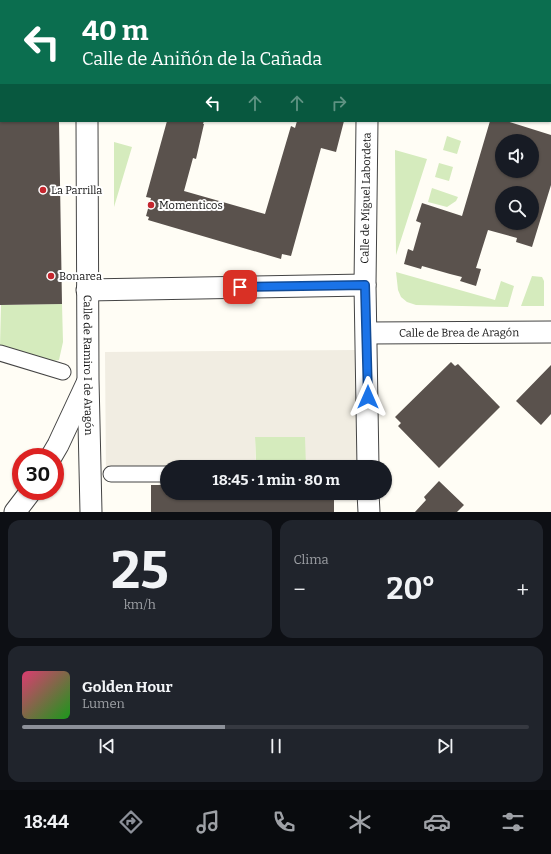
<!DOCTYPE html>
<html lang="es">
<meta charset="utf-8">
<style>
body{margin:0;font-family:Bitter,serif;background:#20242c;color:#f1f3f6;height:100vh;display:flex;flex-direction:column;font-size:15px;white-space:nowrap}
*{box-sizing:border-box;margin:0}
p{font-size:13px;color:#9ea1a6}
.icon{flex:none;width:22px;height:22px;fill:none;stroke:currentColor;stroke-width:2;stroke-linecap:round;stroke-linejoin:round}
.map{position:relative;height:512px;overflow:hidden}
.details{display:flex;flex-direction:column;gap:8px;padding:8px;background:#0d0f14;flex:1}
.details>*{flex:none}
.banner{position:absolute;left:0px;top:0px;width:551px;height:122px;box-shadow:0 1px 3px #0004;background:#0b6e4f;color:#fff;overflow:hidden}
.tools{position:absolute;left:495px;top:134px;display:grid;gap:8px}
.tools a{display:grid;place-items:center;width:44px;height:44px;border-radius:50%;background:#171b24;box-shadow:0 1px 3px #0004;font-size:20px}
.speed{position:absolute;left:12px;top:448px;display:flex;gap:8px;font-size:20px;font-weight:700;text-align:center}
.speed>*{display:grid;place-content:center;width:52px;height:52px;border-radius:50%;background:#171b24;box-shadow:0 1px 3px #0004;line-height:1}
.speed .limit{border:6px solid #d22;background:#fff;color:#111}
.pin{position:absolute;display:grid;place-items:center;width:34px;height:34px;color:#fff;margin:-17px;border-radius:8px;box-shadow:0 2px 6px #0006}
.me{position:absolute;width:44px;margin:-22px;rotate:0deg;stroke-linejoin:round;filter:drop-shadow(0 0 3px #0008)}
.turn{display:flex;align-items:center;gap:14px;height:84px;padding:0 16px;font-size:18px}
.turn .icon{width:52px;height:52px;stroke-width:2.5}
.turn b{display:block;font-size:28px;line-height:34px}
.lanes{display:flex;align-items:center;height:38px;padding:0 16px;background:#0003;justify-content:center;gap:20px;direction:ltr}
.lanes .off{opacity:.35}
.big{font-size:30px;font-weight:700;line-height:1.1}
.details .tile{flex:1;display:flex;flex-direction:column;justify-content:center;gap:6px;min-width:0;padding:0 14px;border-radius:12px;background:#20242c}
.details .dial{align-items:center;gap:0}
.dial b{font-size:52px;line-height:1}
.song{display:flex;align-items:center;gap:12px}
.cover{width:48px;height:48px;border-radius:6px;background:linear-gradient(135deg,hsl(340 70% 55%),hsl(120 70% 35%))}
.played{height:4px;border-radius:2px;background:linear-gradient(90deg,#8c9099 40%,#363941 40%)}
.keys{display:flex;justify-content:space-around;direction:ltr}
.heat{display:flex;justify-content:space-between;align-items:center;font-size:22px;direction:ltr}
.details .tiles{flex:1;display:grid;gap:8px;grid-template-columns:1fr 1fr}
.tile:last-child{grid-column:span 2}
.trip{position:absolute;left:160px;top:460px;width:232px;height:40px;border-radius:20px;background:#171b24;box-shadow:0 1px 3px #0004;font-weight:700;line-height:40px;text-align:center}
.dock{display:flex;height:64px;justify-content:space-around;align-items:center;background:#090b0e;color:#9ea1a6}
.dock .icon{width:28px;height:28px}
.dock .on{color:#8c9099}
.dock b{font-size:18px;color:#f1f3f6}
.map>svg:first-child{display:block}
</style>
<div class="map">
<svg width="551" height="512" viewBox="0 0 551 512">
<rect width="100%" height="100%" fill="#fffdf5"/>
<!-- green -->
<path fill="#d5ebbd" d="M447,136L461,141L457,154L443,150Z
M114,142L132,147L114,207Z
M395,150L427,159L396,255Z
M439,163L453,167L449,181L435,177Z
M432,188L458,197L456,201L447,207L428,202Z
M396,272L495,300L501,281L514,286L508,307L416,305L407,302L401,297L398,290Z
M532,276L542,277L544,281V306H521Z
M62,304L63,342L59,360L53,361L0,346L1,305Z
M255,437H306V467H256Z"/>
<!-- plaza -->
<path fill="#f1ede2" d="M357,350L359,467H306L305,437H255L256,467H167V479L106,480L105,352Z"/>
<!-- building -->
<path fill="#5a524d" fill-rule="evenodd" d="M0,121H59L62,304L0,305Z
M167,121H204L203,124H204L196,159L193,158L184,191L265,214L291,126L295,128L297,121H344L336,152L321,148L291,256L282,254L281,259L148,220L149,217L146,216L151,198L146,197Z
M490,121H506L551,135V185L532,247L516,242L517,238L488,230L476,268L481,269L476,286L460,281L462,277L450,274L422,266L421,269L404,264L408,249L413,251L421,223L416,221L422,203L462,216ZM502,141H532V171H502ZM502,193H532V223H502Z
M451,362L455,366L458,364L500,407L439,468L398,426L401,423L395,417Z
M551,365V414L541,425L516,401Z
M439,481L464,505L457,512H415L426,500L424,497Z
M151,485H167V493H334V512H151Z"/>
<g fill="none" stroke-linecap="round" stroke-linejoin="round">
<!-- pedestrian casing -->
<g stroke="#444" stroke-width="17">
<path id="pedestrian" d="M0,353L63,372
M111,474H167"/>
</g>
<!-- minor casing -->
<g stroke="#444" stroke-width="23">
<g id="minor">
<path d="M86,0V1"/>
<path d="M273,0V1"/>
<path d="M368,0V1"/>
<path d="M0,79H1"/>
<path d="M550,81L551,82"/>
<path id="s1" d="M87,121L88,379L91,512"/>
<path d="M367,121L365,285L368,467"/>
<path d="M87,290L365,285"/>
<path id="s2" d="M367,333L551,332"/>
<path d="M51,457L58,445L87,383"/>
<path d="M368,493L369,512"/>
<path d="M15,512L31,491"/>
</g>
</g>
<!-- pedestrian -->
<use href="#pedestrian" stroke="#fff" stroke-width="15"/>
<!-- minor -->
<use href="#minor" stroke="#fff" stroke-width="21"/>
</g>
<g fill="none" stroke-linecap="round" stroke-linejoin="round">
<!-- route casing -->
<g stroke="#114b97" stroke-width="10">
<path id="route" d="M240,287L365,285L368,397"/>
</g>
<!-- route -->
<use href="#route" stroke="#1a73e8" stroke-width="7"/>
</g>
<!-- markers -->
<g fill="#c4262e" stroke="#fff" stroke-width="1.5">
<circle cx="43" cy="190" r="4"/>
<circle cx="151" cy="205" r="4"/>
<circle cx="51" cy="276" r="4"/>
</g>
<g text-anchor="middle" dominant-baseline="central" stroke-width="4" stroke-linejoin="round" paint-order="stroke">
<!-- poi labels -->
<g font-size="11" fill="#111" stroke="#fff" text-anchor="start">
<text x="51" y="190">La Parrilla</text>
<text x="159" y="205">Momenticos</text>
<text x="59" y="276">Bonarea</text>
</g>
<!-- street labels -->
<g font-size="11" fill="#111" stroke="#fff">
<text transform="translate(366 198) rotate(-89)">Calle de Miguel Labordeta</text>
<text stroke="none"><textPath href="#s2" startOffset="92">Calle de Brea de Aragón</textPath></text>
<text stroke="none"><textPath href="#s1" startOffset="244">Calle de Ramiro I de Aragón</textPath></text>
</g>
</g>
</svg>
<div class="tools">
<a><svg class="icon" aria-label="sound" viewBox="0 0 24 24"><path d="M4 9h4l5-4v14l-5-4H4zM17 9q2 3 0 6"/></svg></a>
<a><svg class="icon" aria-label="search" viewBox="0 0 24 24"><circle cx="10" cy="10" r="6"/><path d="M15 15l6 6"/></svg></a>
</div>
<div class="speed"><div class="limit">30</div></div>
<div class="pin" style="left:240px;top:287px;background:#d93025"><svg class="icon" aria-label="arrive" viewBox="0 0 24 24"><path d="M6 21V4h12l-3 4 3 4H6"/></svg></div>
<svg class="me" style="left:368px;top:397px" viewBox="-20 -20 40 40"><path d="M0-17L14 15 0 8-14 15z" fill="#1a73e8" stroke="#fff" stroke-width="4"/></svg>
<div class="trip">18:45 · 1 min · 80 m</div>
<div class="banner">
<div class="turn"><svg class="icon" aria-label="left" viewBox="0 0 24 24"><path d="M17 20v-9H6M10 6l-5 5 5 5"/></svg><div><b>40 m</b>Calle de Aniñón de la Cañada</div></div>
<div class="lanes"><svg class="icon" aria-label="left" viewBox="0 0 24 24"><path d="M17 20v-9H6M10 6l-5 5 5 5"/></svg><svg class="icon off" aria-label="ahead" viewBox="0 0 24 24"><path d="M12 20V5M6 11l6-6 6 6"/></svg><svg class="icon off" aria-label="ahead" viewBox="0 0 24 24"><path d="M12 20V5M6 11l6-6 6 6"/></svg><svg class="icon off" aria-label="right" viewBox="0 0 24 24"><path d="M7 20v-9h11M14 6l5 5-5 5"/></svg></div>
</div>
</div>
<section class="details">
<div class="tiles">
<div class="tile dial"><b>25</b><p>km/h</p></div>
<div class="tile"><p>Clima</p>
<div class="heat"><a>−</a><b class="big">20°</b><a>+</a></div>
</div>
<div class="tile">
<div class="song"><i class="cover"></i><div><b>Golden Hour</b><p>Lumen</p></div></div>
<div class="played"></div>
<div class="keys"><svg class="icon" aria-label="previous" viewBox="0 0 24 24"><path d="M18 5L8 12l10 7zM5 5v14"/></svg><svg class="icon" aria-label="pause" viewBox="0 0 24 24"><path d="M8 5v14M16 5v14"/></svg><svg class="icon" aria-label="next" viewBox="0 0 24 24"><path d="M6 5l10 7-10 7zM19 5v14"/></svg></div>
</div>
</div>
</section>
<nav class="dock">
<b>18:44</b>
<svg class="icon on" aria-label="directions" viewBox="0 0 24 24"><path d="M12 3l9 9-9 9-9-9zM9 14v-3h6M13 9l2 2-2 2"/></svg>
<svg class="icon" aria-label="music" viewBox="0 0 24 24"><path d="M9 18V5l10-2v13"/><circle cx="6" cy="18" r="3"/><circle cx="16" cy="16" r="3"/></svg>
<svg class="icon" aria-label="phone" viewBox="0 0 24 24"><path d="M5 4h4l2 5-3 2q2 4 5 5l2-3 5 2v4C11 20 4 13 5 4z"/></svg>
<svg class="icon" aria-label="climate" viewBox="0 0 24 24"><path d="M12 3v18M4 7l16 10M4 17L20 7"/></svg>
<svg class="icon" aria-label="car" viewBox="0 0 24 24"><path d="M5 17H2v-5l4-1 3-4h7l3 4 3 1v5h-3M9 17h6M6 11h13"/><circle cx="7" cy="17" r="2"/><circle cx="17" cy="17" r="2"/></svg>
<svg class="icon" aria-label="filters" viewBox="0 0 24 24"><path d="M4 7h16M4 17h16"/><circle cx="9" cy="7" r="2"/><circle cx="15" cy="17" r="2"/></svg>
</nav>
